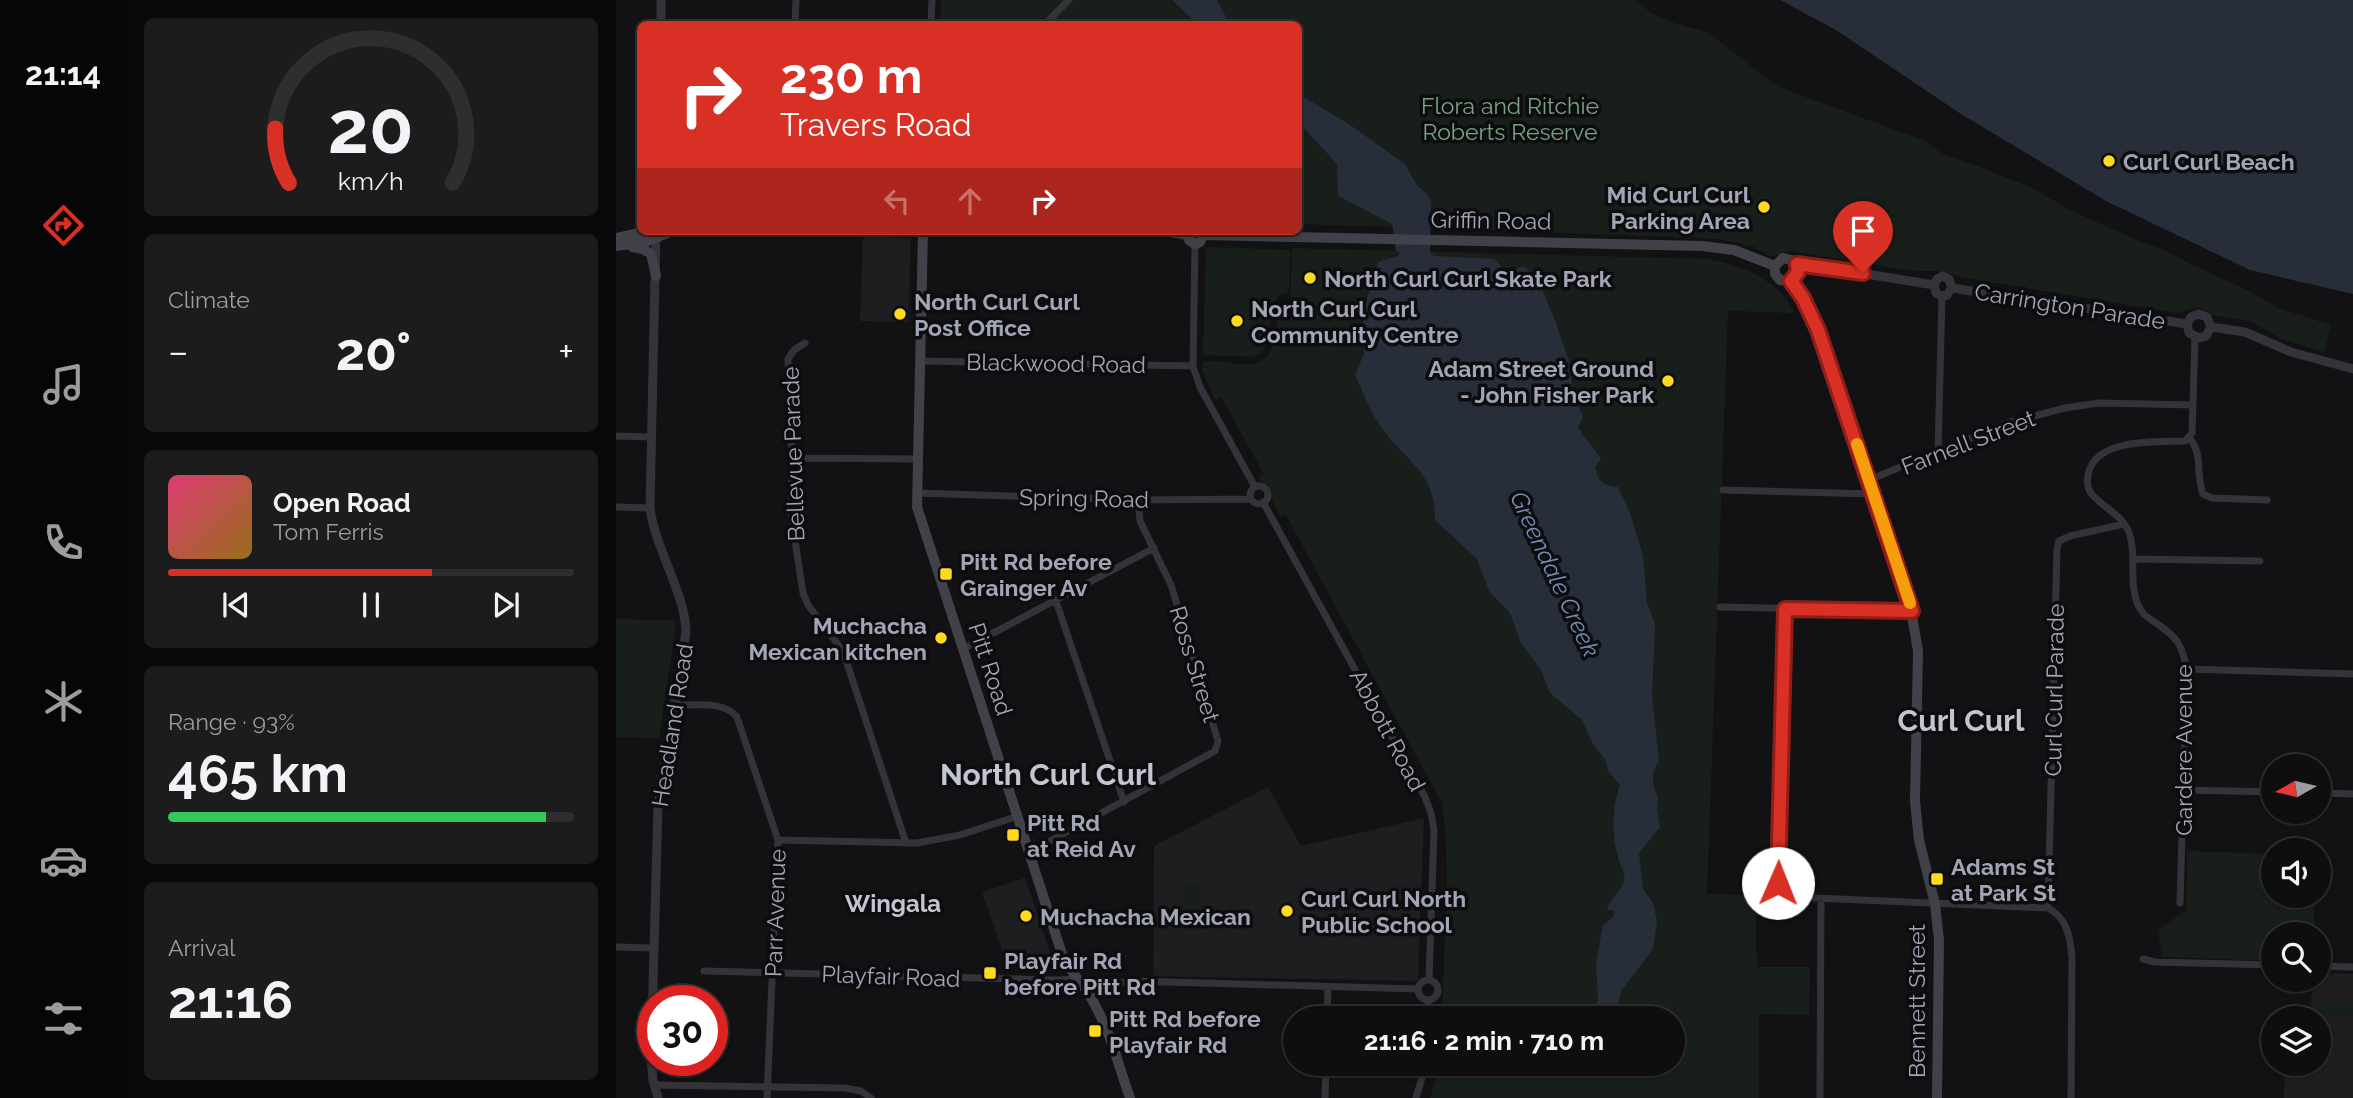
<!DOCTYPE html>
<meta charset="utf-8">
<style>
body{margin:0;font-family:Raleway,sans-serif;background:#1c1c1d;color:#f1f3f6;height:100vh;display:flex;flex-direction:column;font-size:26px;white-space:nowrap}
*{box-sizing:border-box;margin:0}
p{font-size:23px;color:#9b9c9e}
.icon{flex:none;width:38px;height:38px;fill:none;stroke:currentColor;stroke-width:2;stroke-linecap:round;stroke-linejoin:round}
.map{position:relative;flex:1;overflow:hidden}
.details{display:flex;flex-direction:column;gap:18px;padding:18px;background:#080808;width:490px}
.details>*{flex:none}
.guide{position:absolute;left:21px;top:21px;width:665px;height:214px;border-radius:10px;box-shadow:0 2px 5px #0004,0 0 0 2px #2e2e2f;background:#d93025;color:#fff;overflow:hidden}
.needle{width:46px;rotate:262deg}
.tools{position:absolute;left:1645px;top:754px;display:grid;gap:14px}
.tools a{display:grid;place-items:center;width:70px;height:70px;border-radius:50%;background:#0e0e0f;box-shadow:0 2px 5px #0004,0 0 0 2px #2e2e2f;font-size:35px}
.speed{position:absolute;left:21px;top:985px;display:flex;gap:14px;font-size:35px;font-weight:700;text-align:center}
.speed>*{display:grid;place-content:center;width:91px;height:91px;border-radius:50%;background:#0e0e0f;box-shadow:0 2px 5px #0004,0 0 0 2px #2e2e2f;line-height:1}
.speed .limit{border:10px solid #d22;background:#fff;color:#111}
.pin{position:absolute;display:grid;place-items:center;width:60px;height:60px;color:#fff;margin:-72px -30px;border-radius:50% 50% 50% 0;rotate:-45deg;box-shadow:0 0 7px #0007}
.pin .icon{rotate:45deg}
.me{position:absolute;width:77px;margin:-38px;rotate:1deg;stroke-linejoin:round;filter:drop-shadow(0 0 5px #0008)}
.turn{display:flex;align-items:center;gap:24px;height:147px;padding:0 28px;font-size:32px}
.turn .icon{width:91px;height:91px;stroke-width:2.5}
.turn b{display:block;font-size:49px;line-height:60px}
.lanes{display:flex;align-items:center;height:66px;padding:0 28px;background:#0003;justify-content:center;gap:35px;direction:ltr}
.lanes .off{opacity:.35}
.big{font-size:52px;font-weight:700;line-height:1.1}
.details .tile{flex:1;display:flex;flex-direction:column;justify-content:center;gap:10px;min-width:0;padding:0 24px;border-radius:10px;background:#1c1c1d}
.details .dial{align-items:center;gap:0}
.dial svg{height:182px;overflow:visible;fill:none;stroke:#2e2e2f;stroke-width:7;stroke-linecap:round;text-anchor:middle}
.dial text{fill:#f1f3f6;stroke:none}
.song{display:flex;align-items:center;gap:21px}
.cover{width:84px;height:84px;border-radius:10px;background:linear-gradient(135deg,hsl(340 70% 55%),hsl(40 70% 35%))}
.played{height:7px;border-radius:4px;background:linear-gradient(90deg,#d93025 65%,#2e2e2f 65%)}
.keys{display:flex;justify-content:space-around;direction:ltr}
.heat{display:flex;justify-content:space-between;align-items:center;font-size:38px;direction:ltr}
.charge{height:10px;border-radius:5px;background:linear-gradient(90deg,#34c759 93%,#2e2e2f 0)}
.trip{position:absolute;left:667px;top:1006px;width:402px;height:70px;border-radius:35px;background:#0e0e0f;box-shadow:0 2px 5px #0004,0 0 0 2px #2e2e2f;font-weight:700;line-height:70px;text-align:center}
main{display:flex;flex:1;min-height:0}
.dock{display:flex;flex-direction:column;width:126px;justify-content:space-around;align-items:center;background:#060606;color:#9b9c9e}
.dock .icon{width:49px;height:49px}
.dock .active{color:#d93025}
.dock b{font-size:32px;color:#f1f3f6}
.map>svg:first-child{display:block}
</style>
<main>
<nav class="dock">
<b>21:14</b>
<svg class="icon active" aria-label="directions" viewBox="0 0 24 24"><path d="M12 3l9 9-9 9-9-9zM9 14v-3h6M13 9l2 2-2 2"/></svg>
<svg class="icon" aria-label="music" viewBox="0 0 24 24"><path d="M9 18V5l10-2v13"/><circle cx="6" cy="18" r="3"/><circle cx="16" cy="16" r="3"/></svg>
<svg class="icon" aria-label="phone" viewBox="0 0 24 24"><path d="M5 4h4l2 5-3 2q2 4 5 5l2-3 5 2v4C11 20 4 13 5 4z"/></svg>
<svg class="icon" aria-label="climate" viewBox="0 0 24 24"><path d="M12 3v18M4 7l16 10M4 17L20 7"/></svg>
<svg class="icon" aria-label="car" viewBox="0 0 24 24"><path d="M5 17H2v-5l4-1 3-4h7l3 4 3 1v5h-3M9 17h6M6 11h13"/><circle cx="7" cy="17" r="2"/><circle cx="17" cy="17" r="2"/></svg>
<svg class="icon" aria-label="filters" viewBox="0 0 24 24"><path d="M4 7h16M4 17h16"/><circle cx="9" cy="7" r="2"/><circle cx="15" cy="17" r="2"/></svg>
</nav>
<section class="details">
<div class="tile dial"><svg viewBox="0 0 100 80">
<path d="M14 69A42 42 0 1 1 86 69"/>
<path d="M14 69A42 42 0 0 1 8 45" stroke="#d93025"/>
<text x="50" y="56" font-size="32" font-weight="700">20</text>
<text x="50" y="72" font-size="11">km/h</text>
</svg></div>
<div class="tile"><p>Climate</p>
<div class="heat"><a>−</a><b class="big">20°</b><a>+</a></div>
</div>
<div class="tile">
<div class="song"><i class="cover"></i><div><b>Open Road</b><p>Tom Ferris</p></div></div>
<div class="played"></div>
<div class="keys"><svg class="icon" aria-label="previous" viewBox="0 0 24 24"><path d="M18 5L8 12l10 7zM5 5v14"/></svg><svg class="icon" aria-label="pause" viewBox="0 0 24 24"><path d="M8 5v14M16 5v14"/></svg><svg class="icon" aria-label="next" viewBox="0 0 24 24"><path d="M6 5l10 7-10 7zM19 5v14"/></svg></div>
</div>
<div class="tile"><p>Range · 93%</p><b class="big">465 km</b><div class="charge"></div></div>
<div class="tile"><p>Arrival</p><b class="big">21:16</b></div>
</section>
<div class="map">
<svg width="1737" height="1098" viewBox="0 0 1737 1098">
<rect width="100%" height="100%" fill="#121214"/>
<!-- built -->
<path fill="#1e1e21" d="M247,236L295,238L292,322L244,321Z
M652,787L685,846L808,818L802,981L537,976L538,846Z
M409,878L438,964L434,969L392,967L366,892Z
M1703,973L1737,974V1098H1622H1668L1669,1064H1703V1018H1695L1696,980H1703Z"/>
<!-- green -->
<path fill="#181f1a" d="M325,0H556L581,24H324Z
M601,0H1020L1035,13L1055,22L1091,32L1163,87L1309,141L1328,155L1364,167L1416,188L1456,211L1527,243L1548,250L1572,263L1631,290L1662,308L1712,324L1715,326L1708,352L1666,339L1634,321L1600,316L1583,307L1562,313L1355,279L1323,271H1298L1174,251L1155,257L1136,246L1102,239L816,228L811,194L801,185L789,164L733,124L683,94L682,24H614Z
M683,123L777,224L776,227L683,224Z
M594,247L674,250L673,292L664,295L659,300L648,350L637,357L587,355L590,250Z
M676,248L1091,259C1127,265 1161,279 1179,313L1112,311L1091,894L1139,895L1141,967H1194L1193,1015L1143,1014V1098H814L825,1064H1057V1018H826L831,871L829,825L826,803L670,515L664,517C656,503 655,489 642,478L648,474L605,397L599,400L586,370L587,362C604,358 620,367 637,364C665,358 654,328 666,309C668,306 671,304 674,302Z
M0,619L57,620L60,626L43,738L0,737Z
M1571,851L1657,854V896H1698V934H1657V961L1546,957L1542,930L1570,910Z
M563,883L590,884L589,915L562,914Z
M1701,1001H1737V1018L1701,1017Z"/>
<!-- water -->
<path fill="#272e39" d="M556,0H601L614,24H581Z
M1164,0H1737V294L1634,270L1490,201L1345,114L1220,30Z
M683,94L733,124L789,164L801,185L811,194L815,202L814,252L818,256L878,259L891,273L907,266L920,276L939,320L953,361L957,393L967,417L962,427C968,439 978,447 985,459L979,467C982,481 987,486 1002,487L1014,513L1027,556L1031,604L1039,624L1036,696L1043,761C1035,771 1035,786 1042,797L1041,809L1044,827L1023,853L1027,889L1037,903L1041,922L1037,949L1005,991L999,1018H977L982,997L980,964L987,925L997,917L999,911L991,909C994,898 1005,892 1008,881C1010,873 1005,868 1003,860C995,837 996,807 1004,785L992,771L989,759L977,744L966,720L934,693L925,670L905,643L894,613L873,591L861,559L819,520C820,469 786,460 763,424C753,409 747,391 739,375L748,354L747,313L762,262L782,256L784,252L780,251L776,224L722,196L721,164L683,123Z"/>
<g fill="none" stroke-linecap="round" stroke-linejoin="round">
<!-- minor -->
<path stroke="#333339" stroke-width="7" d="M179,24L180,0
M315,24L316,0
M429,24L453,0
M579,244L577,366L584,387L639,487
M189,343L178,350L172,359L176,458L175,514L187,593L192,605L227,651L290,843
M303,361L577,366
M0,436L36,437
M1574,438C1588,458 1579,473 1587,494L1596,498L1651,500
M1322,453L1326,296
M176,458L301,459
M1253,480L1391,423L1449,408L1483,403L1577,405
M634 495a9 9 0 1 1 18 0a9 9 0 1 1-18 0Z
M1107,490L1258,494
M300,493L522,500L635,499
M647,502L809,797L815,813L818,830L813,980
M0,507L34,508
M1517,559L1644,561
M440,601L508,802
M1104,607L1296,611
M1169,609L1163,889L1166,893L1176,897L1432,908C1451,918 1454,936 1456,957L1455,1098
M347,649L538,548
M1571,669L1737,674
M58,705C78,706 107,700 121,717L162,840L151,1098
M1568,790L1657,792
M1703,793L1737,794
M162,840L301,843L344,835L402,816
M414,852L599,751L602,741L555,585L524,521L522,500
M1564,903L1571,669C1565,643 1562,638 1540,623C1536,620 1530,617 1527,613C1509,590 1523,556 1512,530C1504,513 1484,506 1474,492C1471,486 1471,478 1473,471C1483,438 1542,442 1569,441L1576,433L1579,338
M1432,908L1441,549L1443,541L1454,536L1508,524
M0,947L37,948
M1527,959L1539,962L1657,965
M1703,966L1737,967
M88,971L440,980L462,979
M802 990a10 10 0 1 1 20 0a10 10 0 1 1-20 0Z
M473,994L495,984L516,981L802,989
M711,1018L712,987
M812,1018V1000
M38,1085L229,1088L245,1091L255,1098
M709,1098L710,1064
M800,1098L810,1064
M1204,1098L1205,899"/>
<!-- tertiary -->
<path stroke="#333339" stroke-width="9" d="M45,24V0
M40,231L34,508C39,549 69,592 70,632L42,807L35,1056L37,1080L42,1098
M1181,264L1195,265L1318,285
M1318,285L1321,279L1327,276L1333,279L1336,288
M1318,285L1320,293L1326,296L1331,295L1336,288
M1336,288L1571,324
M1571,324L1573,333L1583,338L1590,336L1595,327
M1571,324L1575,317L1583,314L1591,317L1595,327
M1595,327L1629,332L1675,352L1737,369"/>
<!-- secondary -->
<path stroke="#414149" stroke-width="10" d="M307,231L301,507L446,954C454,972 470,987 479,1005C495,1034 503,1067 514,1098
M488,231L555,232L572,235
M572,235L573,240L579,244L584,242L587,235
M587,235L1086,246L1118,250L1159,266
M0,238L32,231
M0,246L29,242L56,231
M16,247L27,249L35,254L40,276
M1159,266L1167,258L1179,261L1182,272L1175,281
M1159,266V274L1164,280L1175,281
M1175,281L1187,298L1202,330L1293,598L1302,651L1299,801L1303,840L1319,904L1323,940L1321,1098"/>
</g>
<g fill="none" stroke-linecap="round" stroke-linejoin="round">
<!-- route casing -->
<g stroke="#8d1f18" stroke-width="18">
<path id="route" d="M1162,883L1169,609L1296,611L1202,330L1187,298L1175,281L1182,272L1181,264L1247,273"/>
</g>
<!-- route -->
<use href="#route" stroke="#d93025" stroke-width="12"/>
<!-- slow -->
<path stroke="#f59e0b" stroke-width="12" d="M1241,444L1294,603"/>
</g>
<!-- markers -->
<g fill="#ffd91f" stroke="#0d0d0f" stroke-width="2.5">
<circle cx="1493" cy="161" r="7"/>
<circle cx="1148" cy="207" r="7"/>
<circle cx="694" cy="278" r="7"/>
<circle cx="284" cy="314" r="7"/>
<circle cx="621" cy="321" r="7"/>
<circle cx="1052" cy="381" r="7"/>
<rect x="323" y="567" width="14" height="14" rx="3.5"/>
<circle cx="325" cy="638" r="7"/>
<rect x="390" y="828" width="14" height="14" rx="3.5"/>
<rect x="1314" y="872" width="14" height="14" rx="3.5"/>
<circle cx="671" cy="911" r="7"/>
<circle cx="410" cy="916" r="7"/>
<rect x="367" y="966" width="14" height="14" rx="3.5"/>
<rect x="472" y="1024" width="14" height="14" rx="3.5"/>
</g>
<g text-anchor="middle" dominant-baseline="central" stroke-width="7" stroke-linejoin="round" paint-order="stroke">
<!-- park labels -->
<g font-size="23" fill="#77a381" stroke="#0d0d0f">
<text x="894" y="105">Flora and Ritchie<tspan x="894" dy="26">Roberts Reserve</tspan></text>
</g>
<!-- poi labels -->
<g font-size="23" font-weight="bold" fill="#a2a5b6" stroke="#0d0d0f" text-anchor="start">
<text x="1507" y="161">Curl Curl Beach</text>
<text x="1134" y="194" text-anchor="end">Mid Curl Curl<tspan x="1134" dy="26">Parking Area</tspan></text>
<text x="708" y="278">North Curl Curl Skate Park</text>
<text x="298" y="301">North Curl Curl<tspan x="298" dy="26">Post Office</tspan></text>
<text x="635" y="308">North Curl Curl<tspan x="635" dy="26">Community Centre</tspan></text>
<text x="1038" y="368" text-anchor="end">Adam Street Ground<tspan x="1038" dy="26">- John Fisher Park</tspan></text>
<text x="344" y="561">Pitt Rd before<tspan x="344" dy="26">Grainger Av</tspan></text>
<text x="311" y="625" text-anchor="end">Muchacha<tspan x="311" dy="26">Mexican kitchen</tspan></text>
<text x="411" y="822">Pitt Rd<tspan x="411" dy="26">at Reid Av</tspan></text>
<text x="1335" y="866">Adams St<tspan x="1335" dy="26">at Park St</tspan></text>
<text x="685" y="898">Curl Curl North<tspan x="685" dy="26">Public School</tspan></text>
<text x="424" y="916">Muchacha Mexican</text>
<text x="388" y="960">Playfair Rd<tspan x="388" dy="26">before Pitt Rd</tspan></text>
<text x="493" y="1018">Pitt Rd before<tspan x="493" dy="26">Playfair Rd</tspan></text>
</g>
<!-- street labels -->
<g font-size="23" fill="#a2a5b6" stroke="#0d0d0f">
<text transform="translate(875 220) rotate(1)">Griffin Road</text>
<text transform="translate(1454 306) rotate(9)">Carrington Parade</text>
<text transform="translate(440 363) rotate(1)">Blackwood Road</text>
<text transform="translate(1352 442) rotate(-21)">Farnell Street</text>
<text transform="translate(177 454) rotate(-92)">Bellevue Parade</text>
<text transform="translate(468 498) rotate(1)">Spring Road</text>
<text transform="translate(579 664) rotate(73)">Ross Street</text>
<text transform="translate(375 669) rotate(72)">Pitt Road</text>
<text transform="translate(1438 690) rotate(-89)">Curl Curl Parade</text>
<text transform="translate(56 725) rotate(-81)">Headland Road</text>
<text transform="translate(772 730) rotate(62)">Abbott Road</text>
<text transform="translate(1567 750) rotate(-90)">Gardere Avenue</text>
<text transform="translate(159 913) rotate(-88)">Parr Avenue</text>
<text transform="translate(275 976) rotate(2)">Playfair Road</text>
<text transform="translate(1300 1001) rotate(-90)">Bennett Street</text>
</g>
<!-- water labels -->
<g font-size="24" font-style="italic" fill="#768db5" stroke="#0d0d0f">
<text transform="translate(939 574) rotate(65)">Greendale Creek</text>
</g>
<!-- neighbourhood labels -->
<g font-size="24" font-weight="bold" fill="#c4c5d2" stroke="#0d0d0f">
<text x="277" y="903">Wingala</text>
</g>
<!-- district labels -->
<g font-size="30" font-weight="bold" fill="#c4c5d2" stroke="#0d0d0f">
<text x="1345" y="720">Curl Curl</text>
<text x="432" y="774">North Curl Curl</text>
</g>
</g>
</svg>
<div class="tools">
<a><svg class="needle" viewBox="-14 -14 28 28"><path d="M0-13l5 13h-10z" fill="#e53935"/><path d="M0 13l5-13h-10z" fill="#9b9c9e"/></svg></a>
<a><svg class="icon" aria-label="sound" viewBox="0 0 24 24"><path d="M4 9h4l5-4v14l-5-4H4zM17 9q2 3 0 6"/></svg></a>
<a><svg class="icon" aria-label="search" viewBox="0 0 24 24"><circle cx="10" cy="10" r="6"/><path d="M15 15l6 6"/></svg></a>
<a><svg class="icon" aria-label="layers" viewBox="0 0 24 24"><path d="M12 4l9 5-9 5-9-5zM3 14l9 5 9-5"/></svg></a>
</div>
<div class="speed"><div class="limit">30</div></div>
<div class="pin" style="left:1247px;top:273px;background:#d93025"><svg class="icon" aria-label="arrive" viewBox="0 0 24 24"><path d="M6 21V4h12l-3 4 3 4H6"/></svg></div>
<svg class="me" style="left:1162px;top:883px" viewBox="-20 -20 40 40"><circle r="19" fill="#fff"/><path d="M0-13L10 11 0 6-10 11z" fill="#d93025"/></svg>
<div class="trip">21:16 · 2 min · 710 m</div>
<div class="guide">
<div class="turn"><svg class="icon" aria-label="right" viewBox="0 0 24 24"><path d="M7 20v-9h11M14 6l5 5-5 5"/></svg><div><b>230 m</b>Travers Road</div></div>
<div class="lanes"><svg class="icon off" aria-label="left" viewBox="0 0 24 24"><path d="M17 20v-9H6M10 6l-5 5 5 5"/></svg><svg class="icon off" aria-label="ahead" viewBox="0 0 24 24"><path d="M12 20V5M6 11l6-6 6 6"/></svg><svg class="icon" aria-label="right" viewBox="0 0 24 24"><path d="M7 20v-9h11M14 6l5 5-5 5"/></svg></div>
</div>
</div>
</main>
